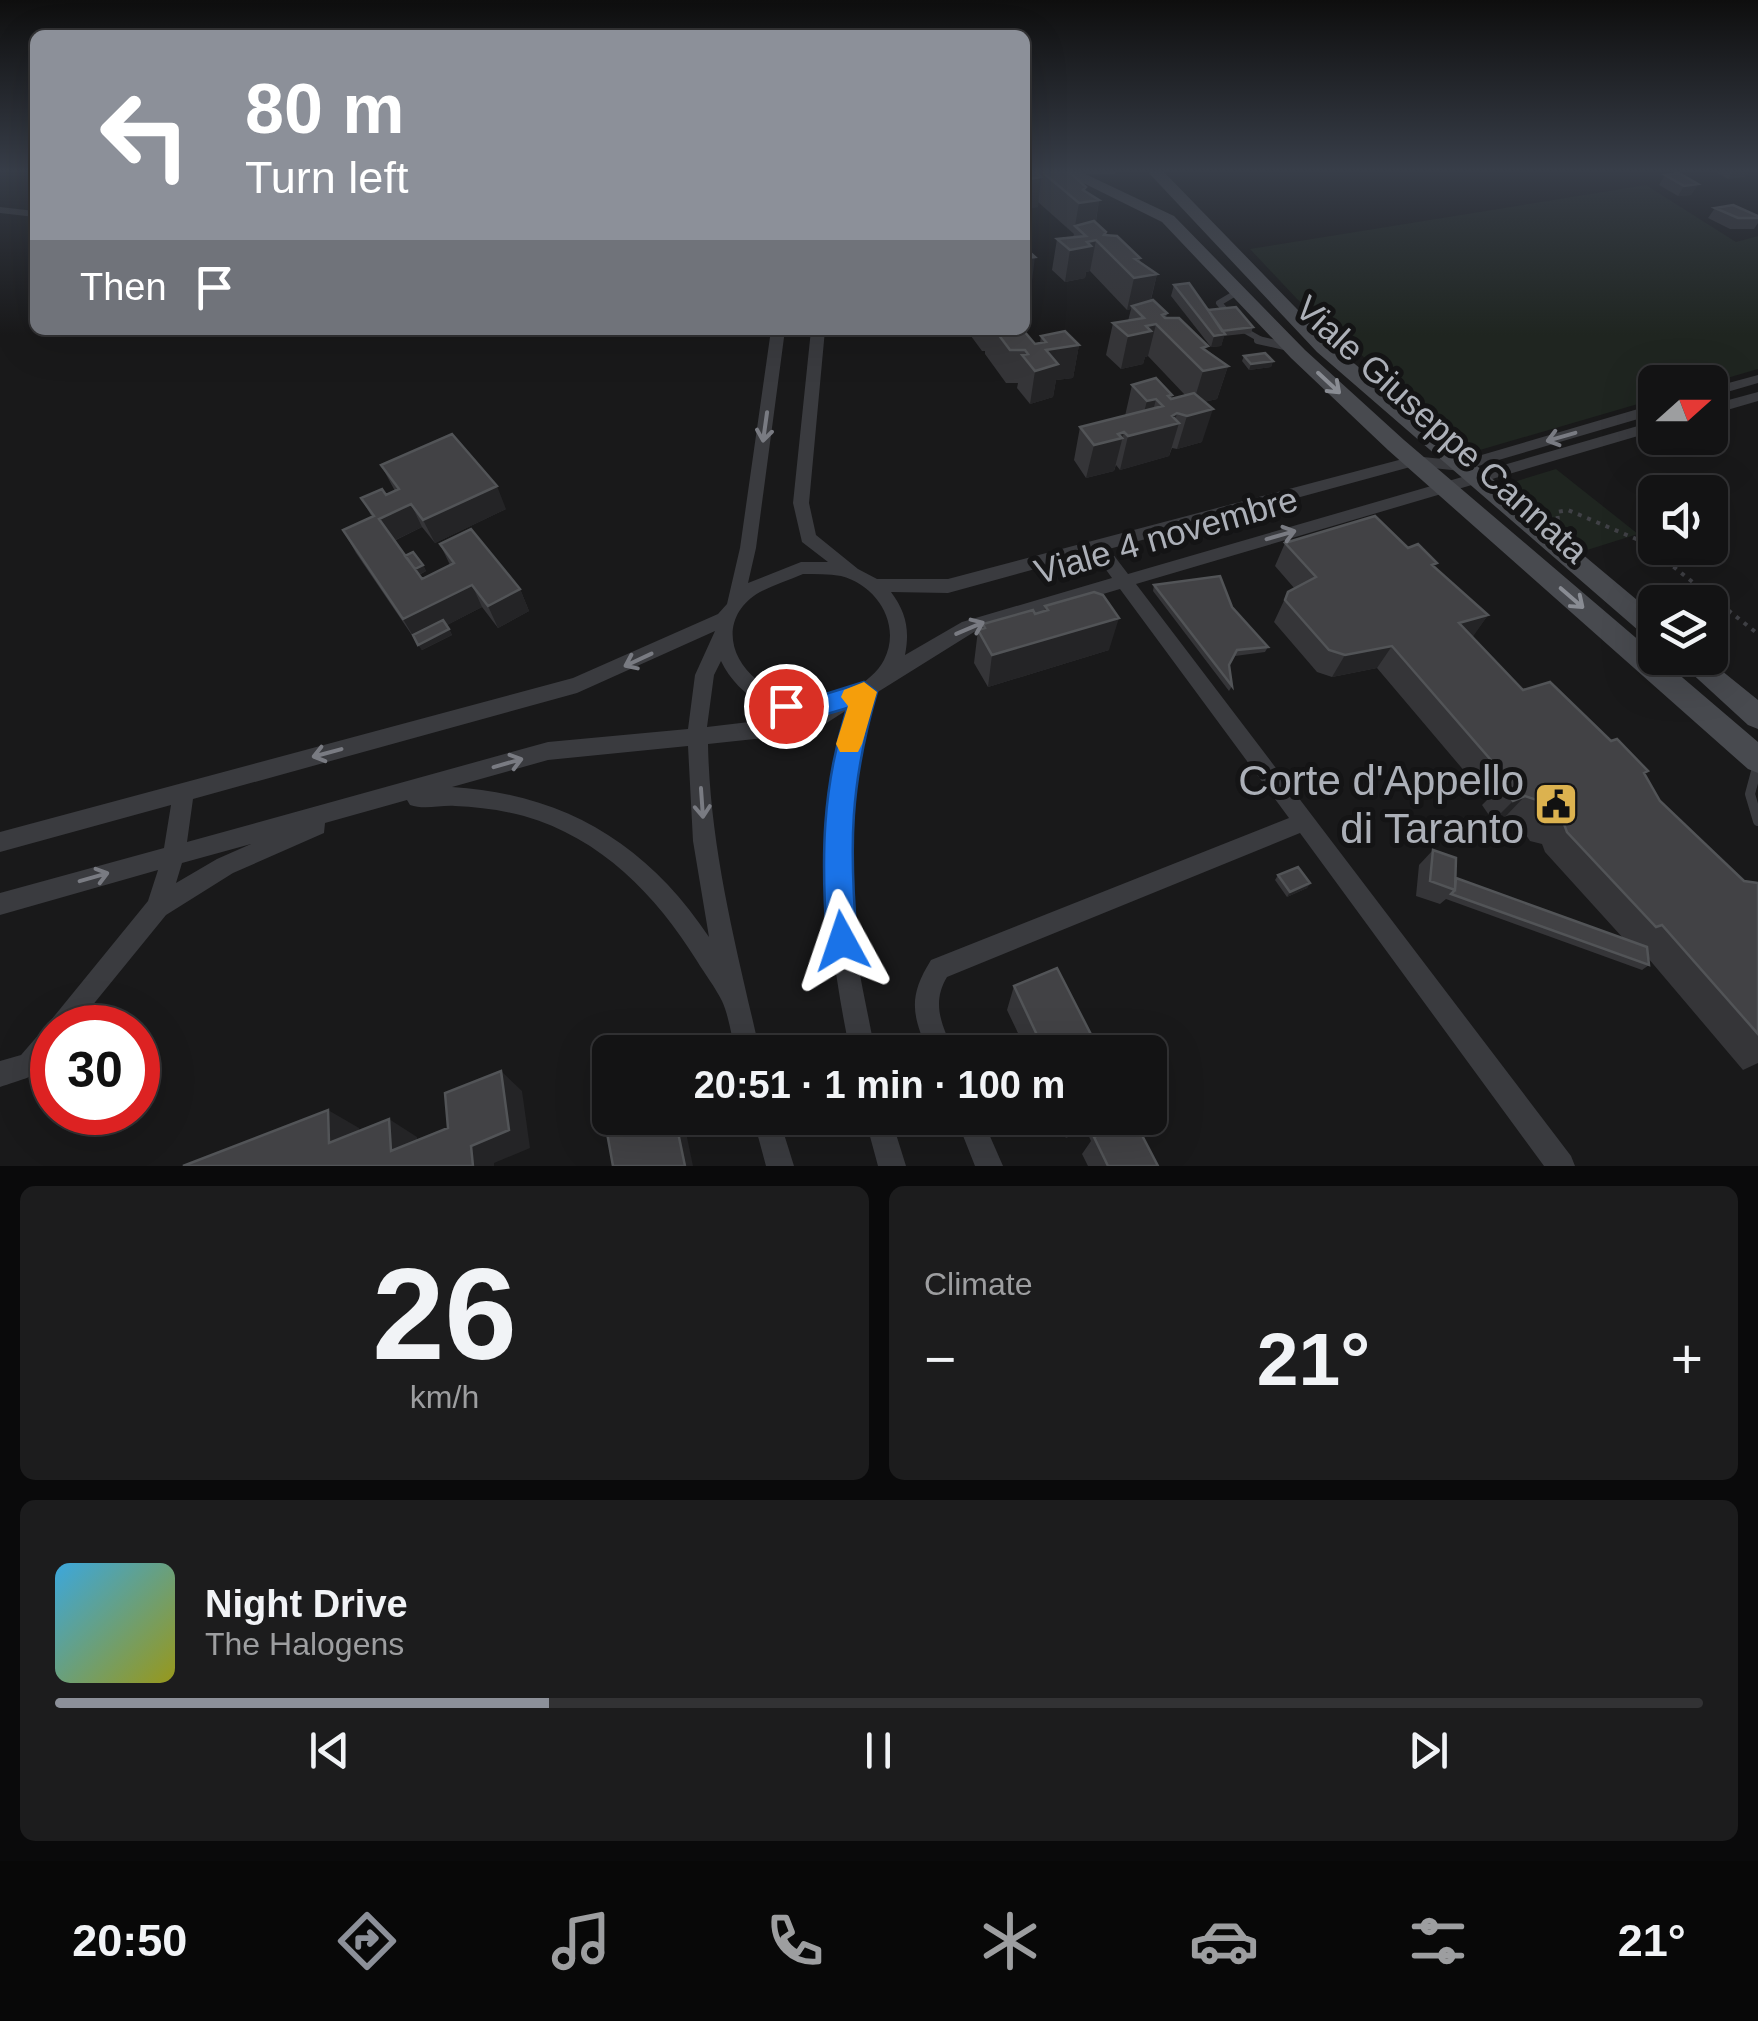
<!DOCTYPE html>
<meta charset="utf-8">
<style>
body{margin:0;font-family:Arial,sans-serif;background:#1c1c1d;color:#f1f3f6;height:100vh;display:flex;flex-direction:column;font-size:38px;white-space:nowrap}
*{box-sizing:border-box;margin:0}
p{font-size:32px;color:#9d9ea0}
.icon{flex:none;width:55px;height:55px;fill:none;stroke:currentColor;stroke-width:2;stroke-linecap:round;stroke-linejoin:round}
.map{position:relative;height:1166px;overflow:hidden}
.drawer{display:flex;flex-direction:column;gap:20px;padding:20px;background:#0a0a0b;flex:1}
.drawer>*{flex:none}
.guide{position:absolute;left:30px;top:30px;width:1000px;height:305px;border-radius:15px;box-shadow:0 10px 40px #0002,0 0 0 2px #323234;background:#8c9099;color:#fff;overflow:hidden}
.needle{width:65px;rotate:69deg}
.fabs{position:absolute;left:1638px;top:365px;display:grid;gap:20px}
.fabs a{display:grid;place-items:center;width:90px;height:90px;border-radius:15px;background:#131314;box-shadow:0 10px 40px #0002,0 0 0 2px #323234;font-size:50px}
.speed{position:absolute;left:30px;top:1005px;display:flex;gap:20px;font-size:50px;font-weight:700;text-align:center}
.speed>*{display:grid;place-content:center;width:130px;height:130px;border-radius:50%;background:#131314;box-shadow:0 10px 40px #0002,0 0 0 2px #323234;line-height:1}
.speed .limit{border:15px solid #d22;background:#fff;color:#111}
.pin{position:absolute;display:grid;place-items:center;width:85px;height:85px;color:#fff;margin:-42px;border:5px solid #fff;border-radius:50%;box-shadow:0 2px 10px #0007}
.me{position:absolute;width:110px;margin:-55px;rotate:355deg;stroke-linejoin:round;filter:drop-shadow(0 0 8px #0008)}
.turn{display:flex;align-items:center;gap:35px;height:210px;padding:0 50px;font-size:45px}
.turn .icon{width:130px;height:130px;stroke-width:2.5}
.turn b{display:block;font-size:70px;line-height:85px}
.then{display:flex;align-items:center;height:95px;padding:0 50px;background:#0003;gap:20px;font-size:38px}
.big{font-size:75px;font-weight:600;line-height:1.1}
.drawer .tile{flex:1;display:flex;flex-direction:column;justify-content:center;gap:15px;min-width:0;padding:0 35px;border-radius:15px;background:#1c1c1d}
.drawer .dial{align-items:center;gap:0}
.dial b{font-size:130px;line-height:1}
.song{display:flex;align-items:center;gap:30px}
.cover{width:120px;height:120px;border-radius:15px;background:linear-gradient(135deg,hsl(200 70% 55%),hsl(60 70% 35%))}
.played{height:10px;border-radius:5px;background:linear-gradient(90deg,#8c9099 30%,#323234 30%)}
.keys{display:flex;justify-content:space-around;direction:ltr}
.heat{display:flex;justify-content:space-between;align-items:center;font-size:55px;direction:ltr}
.drawer .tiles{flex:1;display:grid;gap:20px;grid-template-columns:1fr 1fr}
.tile:last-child{grid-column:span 2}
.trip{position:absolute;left:592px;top:1035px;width:575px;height:100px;border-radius:15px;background:#131314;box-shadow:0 10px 40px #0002,0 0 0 2px #323234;font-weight:600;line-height:100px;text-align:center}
.tab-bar{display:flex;height:160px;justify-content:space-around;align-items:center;background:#080808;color:#9d9ea0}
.tab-bar .icon{width:70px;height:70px}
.tab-bar .active{color:#8c9099}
.tab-bar b{font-size:45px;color:#f1f3f6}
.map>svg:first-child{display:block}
</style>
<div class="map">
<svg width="1758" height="1166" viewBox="0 0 1758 1166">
<rect width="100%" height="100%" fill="#19191a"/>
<!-- green -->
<path fill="#1f2520" d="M1646,185L1736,242L1758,236V369L1710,383L1655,382V399L1473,452L1297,299L1250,249Z
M1556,469L1638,534L1584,551L1504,485Z"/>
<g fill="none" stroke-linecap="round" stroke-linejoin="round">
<!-- path -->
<path stroke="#404146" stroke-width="4" stroke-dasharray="4 6" stroke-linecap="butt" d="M1558,520L1557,512L1568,510L1641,541L1758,634"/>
<!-- lane-far2 -->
<path stroke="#3a3b3f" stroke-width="6" d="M1239,291L1219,303L1242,329L1265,342"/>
<!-- lane-far1 -->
<path stroke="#3a3b3f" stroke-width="8" d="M1258,340L1289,347"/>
<!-- lane -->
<path stroke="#3a3b3f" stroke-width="10" d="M1758,764L1750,794L1758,821"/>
<!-- street -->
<path fill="#3a3b3f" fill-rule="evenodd" d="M1067,171H1119L1114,174H1072Z
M0,207L35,211V217L0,213Z
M771,330H785L756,548L748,583L801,562H828L802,542L793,503L811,330H825L809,503L816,535L858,569L877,579H948L1414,456L1461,461L1655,404V414L1461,471L1414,466L1109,549L1128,574L1655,421V431L1136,584L1571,1156L1575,1166H1544L1300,833L947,977C931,1004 942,1025 954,1052H928C912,1014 908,997 931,960L1289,818L1120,589L974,632L873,695C855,768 844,840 851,916C856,962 867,1007 875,1052H850C825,929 817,831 850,708L811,733L708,744C710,850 737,950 760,1052H736C731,1036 729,1016 722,1001C715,987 705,974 697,961C656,895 601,838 524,816C502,810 478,807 455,806C440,805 424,810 410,805L407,800L325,823L324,833L233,873L166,915L74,1028H52C52,1073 40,1074 0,1087V1061L21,1055L47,1025L148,901L158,870L0,915V893L164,848L171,805L0,852V832L573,678L718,614L727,604L740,548ZM1094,553L1112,578L962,622L905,655C910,630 906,612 891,592L948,593ZM803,574C815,574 829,574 841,576C877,585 902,625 884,660C870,687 828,704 798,700C783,698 768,690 757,680C726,655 722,614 760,592C773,585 789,580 803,574ZM715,631L695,675L688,729L548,742L187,842L193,799L577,693ZM721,661C736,693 773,718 810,715L707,727L714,675ZM688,746L693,841L709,937C647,844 565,794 452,787L548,760ZM251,844L217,859L176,883L182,863Z
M1758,375V383L1710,397V388Z
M1758,392V401L1710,415V405Z
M753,1118H779L794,1166H766Z
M865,1118H891L906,1166H878Z
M956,1118H982L1003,1166H975Z"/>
<!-- secondary -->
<path fill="#484a4f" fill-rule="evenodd" d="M1059,171H1079L1174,216L1305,350L1404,440L1758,742V773L1748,769L1388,450L1291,358L1162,222Z
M1147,171H1163L1331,344L1655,615V640L1646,637L1317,352Z
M1675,658H1706L1758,700V729L1748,725Z"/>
</g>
<!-- wall -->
<path fill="#353538" d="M1025,171H1068L1085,191L1099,200L1096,222L1106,232L1105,235L1140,258V262L1157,274L1151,300L1167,313L1166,318L1228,366L1217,399L1204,402L1202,442L1177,449L1172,448L1169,456L1120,470L1116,465L1114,471L1086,478L1074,460L1080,427L1125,416L1132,385L1172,395L1171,399L1185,395L1148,356L1145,357L1143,364L1121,369L1106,355L1113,323L1128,321L1131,309L1127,310L1090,271L1086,272L1085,278L1065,282L1052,270L1057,239L1073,237L1074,234L1038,202V207Z
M1715,171H1749L1746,176L1728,179Z
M1665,175L1698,184L1691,195L1678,196L1659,185Z
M1715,208L1758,216V223L1754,229H1730L1708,218Z
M1174,285L1208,310L1253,327L1251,333L1224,336L1221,346L1211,347L1171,296Z
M972,330H1023L1035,344L1040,343L1041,336L1079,345L1073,378L1056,380L1053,397L1030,404L1017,388L1018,383H1006L985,354V351H982L971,336Z
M1244,356L1273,361L1271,367L1249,370L1242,361Z
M381,465L506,509L435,543L422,527L394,541L405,556L423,565L426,571L419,575L422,579L450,565L440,544L520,589L529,611L498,628L482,607L447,625L452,635L422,650L356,553L343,530L372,517L361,498L386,495L395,491Z
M1285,543L1408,548L1434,567L1488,615L1472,637L1523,690L1645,774L1660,801L1744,881L1758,883V1063L1743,1070L1648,958L1649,965L1642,970L1446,899L1440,904L1416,896L1419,865L1433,850L1456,878L1623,938L1545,852L1542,844L1530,841L1516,820L1505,817L1493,821L1482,805L1488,799L1377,668L1332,677L1317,672L1274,622L1288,592L1295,589L1275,566Z
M1154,585L1232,607L1268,647L1265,652L1235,656L1229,666L1232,686L1229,691L1153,591Z
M1045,606L1109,650L988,687L974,663L978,630L983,629V624L1044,612Z
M1278,875L1310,883L1307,888L1287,897L1275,880Z
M1014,986L1100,1052H1027L1007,1010Z
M1057,1118H1133L1158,1166H1088L1082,1154L1091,1141L1085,1128L1066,1138Z"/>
<!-- shaded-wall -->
<path fill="#242426" d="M1733,171H1749L1746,176L1728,179Z
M1041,177L1038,207L1025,210V180Z
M1698,184L1691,195L1678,196L1684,186Z
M1086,187L1083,202L1099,200L1094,231L1075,226L1079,203Z
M1096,240L1090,271L1086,272L1085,278L1065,282L1070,250L1087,242Z
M1035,257L1031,289L1025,290V258Z
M1140,258L1136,277L1157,274L1149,306H1132L1131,309L1127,310L1134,278L1135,259Z
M1156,324L1148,356L1145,357L1143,364L1121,369L1128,336L1146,326Z
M1225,334L1221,346L1211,347L1214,336Z
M1079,345L1073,378L1056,380L1053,397L1030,404L1035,371L1046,350Z
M1273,361L1271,367L1249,370L1251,364Z
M1228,366L1217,399L1193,404L1203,371Z
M1172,395L1163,427L1172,416L1177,413L1174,425L1179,423L1169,456L1120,470L1128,436L1138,434L1147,401L1156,399L1148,431L1168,396Z
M1213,409L1202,442L1177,449L1187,416Z
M1124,432L1114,471L1086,478L1094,445Z
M497,486L506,509L435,543L423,520Z
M411,504L422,527L391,542L379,519Z
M423,565L426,571L416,576L413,570Z
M472,585L482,607L416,641L403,619Z
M520,589L529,611L498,628L488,606Z
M1488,615L1472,638L1459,623Z
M1119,618L1109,650L988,687L992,655Z
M449,629L452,635L422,650L418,645Z
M1392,646L1377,668L1332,677L1345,655Z
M1525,796L1505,817L1493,821L1513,801Z
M1310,883L1307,888L1287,897L1290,892Z
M501,1071L522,1091L530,1148L494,1163V1166H473L471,1146Z
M328,1110L359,1128L360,1160L329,1143Z
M675,1118H683L693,1166H685Z
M1081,1118H1092L1085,1128L1066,1138L1077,1119Z
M389,1119L417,1137L419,1166L391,1151Z"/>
<!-- building -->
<path fill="#424245" stroke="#525457" stroke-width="2.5" d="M1025,171H1035L1041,177L1025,180Z
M1041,171H1068L1086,187L1083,190L1099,200L1079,203Z
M1679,173L1698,184L1684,186L1665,175Z
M1733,205L1758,216V218H1738L1715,208Z
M1094,221L1106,232L1104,235L1117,236L1140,258L1135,259L1157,274L1134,278L1096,240L1087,242L1091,246L1070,250L1057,239L1086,236L1075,226Z
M1025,248L1035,257L1025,258Z
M1189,283L1225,334L1214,336L1174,285Z
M1153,300L1167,313L1162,315L1165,318H1179L1208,346L1202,348L1228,366L1203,371L1156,324L1146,326L1151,331L1128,336L1113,323L1144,318L1132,306Z
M1236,307L1253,327L1222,331L1208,310Z
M995,330H1023L1035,344L1046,342L1041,336L1065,331L1079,345L1046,350L1058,364L1035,371L1022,355L1028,354L1025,350H1010Z
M1265,353L1273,361L1251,364L1244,356Z
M1156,378L1172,395L1168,396L1171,399L1194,393L1213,409L1187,416L1177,413L1172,416L1179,423L1128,436L1124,432L1118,434L1122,438L1094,445L1080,427L1163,406L1156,399L1147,401L1132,385Z
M452,434L497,486L423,520L411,504L379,519L422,579L454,563L440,544L471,529L520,589L488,606L472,585L403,619L343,530L374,516L361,498L382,489L386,495L399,489L381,465Z
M1375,516L1408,548L1418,544L1437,563L1432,565L1488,615L1459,623L1523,690L1550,682L1611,741L1617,739L1648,771L1644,773L1660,801L1744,881L1758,883V1034L1662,925L1656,927L1567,832L1564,824L1552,821L1537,800L1525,796L1513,801L1501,785L1510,782L1392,646L1345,655L1329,650L1285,600L1288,592L1316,577L1285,543Z
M413,552L423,565L415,569L405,556Z
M1220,576L1232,607L1268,647L1237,650L1229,665L1232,686L1154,585Z
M1094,592L1103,595L1119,618L992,655L978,630L985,628L983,624L1033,610L1035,614L1048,610L1045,606Z
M443,620L449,629L418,645L413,635Z
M1433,850L1456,858L1455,890L1430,881Z
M1298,867L1310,883L1290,892L1278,875Z
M1456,878L1647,947L1649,965L1451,894L1455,890Z
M1057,968L1100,1052H1045L1014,986Z
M661,1047L662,1052H647Z
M610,1067V1118H675L685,1166H613L596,1072Z
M501,1071L509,1130L471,1146L473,1166H183L328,1110L329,1143L389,1119L391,1151L448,1128L445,1093Z
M1101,1118H1133L1158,1166H1108L1094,1137L1107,1131Z"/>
<!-- one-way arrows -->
<defs><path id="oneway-shaft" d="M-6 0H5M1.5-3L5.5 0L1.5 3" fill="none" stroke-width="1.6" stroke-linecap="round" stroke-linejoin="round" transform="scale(2.5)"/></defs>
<g stroke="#898c93">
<use href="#oneway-shaft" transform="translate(1329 383) rotate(43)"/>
<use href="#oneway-shaft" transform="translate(1572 598) rotate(41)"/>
</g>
<g stroke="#797b82">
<use href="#oneway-shaft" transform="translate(765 427) rotate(98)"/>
<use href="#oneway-shaft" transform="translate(1561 437) rotate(164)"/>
<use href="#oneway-shaft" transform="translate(1281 535) rotate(-16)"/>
<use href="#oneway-shaft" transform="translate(970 628) rotate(-23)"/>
<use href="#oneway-shaft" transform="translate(638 660) rotate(155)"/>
<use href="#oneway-shaft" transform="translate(327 753) rotate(165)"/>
<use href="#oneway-shaft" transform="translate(508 763) rotate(-16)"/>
<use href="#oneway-shaft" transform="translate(702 803) rotate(86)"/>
<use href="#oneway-shaft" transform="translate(94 877) rotate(-16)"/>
</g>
<!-- sky -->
<linearGradient id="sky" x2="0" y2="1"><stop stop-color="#0e0e0e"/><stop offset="0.51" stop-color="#383e49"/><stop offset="1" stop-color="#383e49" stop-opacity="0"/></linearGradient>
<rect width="1758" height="335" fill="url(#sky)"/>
<!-- route -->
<path fill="#1a73e8" stroke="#114b97" stroke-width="2.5" d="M864,682L877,692C850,784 849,846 857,941L853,951L842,956L831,951L827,941C821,856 822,790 847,708C827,714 787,729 774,706L786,695L816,697Z"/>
<!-- slow -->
<path fill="#f59e0b" d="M864,682L877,692L862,744L858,752H840L836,744L848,706L841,697L844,690Z"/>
<!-- icons -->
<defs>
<g id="civic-square" transform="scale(2.25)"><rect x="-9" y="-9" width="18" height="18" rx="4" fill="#dcb24f" stroke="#141415"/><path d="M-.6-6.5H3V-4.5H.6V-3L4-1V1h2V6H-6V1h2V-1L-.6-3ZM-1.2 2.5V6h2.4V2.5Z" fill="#111"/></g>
</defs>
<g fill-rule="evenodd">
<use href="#civic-square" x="1556" y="804"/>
</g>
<g text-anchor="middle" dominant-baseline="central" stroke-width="10" stroke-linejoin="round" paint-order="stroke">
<!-- street labels -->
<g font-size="35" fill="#acb0b8" stroke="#141415">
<text transform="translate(1442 429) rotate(42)">Viale Giuseppe Cannata</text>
<text transform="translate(1166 535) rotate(-16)">Viale 4 novembre</text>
</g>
<!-- near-poi labels -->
<g font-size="42" fill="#acb0b8" stroke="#141415" text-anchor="end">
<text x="1524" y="780">Corte d'Appello<tspan x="1524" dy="48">di Taranto</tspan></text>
</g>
</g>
</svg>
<div class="fabs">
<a><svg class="needle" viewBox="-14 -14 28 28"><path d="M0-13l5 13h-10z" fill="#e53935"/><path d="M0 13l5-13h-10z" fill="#9d9ea0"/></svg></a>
<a><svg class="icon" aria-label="sound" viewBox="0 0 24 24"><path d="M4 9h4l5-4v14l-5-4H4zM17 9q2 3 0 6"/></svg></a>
<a><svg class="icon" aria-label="layers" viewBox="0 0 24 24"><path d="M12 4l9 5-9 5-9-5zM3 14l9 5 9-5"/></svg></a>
</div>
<div class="speed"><div class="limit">30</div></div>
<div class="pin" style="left:786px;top:706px;background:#d93025"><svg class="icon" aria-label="arrive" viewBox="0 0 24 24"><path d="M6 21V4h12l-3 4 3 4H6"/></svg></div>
<svg class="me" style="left:842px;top:941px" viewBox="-20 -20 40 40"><path d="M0-17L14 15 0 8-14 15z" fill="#1a73e8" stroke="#fff" stroke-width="4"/></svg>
<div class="trip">20:51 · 1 min · 100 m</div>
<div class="guide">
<div class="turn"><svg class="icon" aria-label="left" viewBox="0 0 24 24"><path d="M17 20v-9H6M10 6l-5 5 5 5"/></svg><div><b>80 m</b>Turn left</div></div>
<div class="then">Then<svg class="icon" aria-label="arrive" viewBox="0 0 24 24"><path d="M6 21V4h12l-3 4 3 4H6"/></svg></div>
</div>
</div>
<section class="drawer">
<div class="tiles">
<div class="tile dial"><b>26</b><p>km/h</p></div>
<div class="tile"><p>Climate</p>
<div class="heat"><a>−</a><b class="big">21°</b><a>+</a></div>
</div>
<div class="tile">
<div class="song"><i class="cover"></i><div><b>Night Drive</b><p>The Halogens</p></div></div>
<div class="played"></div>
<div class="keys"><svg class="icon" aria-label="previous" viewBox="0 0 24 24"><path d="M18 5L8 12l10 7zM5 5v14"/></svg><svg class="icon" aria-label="pause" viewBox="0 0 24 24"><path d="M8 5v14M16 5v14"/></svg><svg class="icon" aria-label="next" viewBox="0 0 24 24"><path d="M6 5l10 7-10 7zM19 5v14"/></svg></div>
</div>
</div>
</section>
<nav class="tab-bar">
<b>20:50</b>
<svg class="icon active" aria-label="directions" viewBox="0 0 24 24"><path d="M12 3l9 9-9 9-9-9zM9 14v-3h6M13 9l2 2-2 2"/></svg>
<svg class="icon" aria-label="music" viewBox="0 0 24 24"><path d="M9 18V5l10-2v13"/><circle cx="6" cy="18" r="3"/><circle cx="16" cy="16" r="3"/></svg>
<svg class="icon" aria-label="phone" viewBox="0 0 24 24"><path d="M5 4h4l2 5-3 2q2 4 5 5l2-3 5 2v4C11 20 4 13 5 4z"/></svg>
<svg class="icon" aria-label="climate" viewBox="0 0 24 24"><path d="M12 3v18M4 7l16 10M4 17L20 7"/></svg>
<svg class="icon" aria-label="car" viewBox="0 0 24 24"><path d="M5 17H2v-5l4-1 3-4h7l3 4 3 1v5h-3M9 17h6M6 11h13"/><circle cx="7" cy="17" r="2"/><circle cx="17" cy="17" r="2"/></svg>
<svg class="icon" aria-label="filters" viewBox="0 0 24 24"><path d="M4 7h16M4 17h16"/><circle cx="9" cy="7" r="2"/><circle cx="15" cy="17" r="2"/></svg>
<b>21°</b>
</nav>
